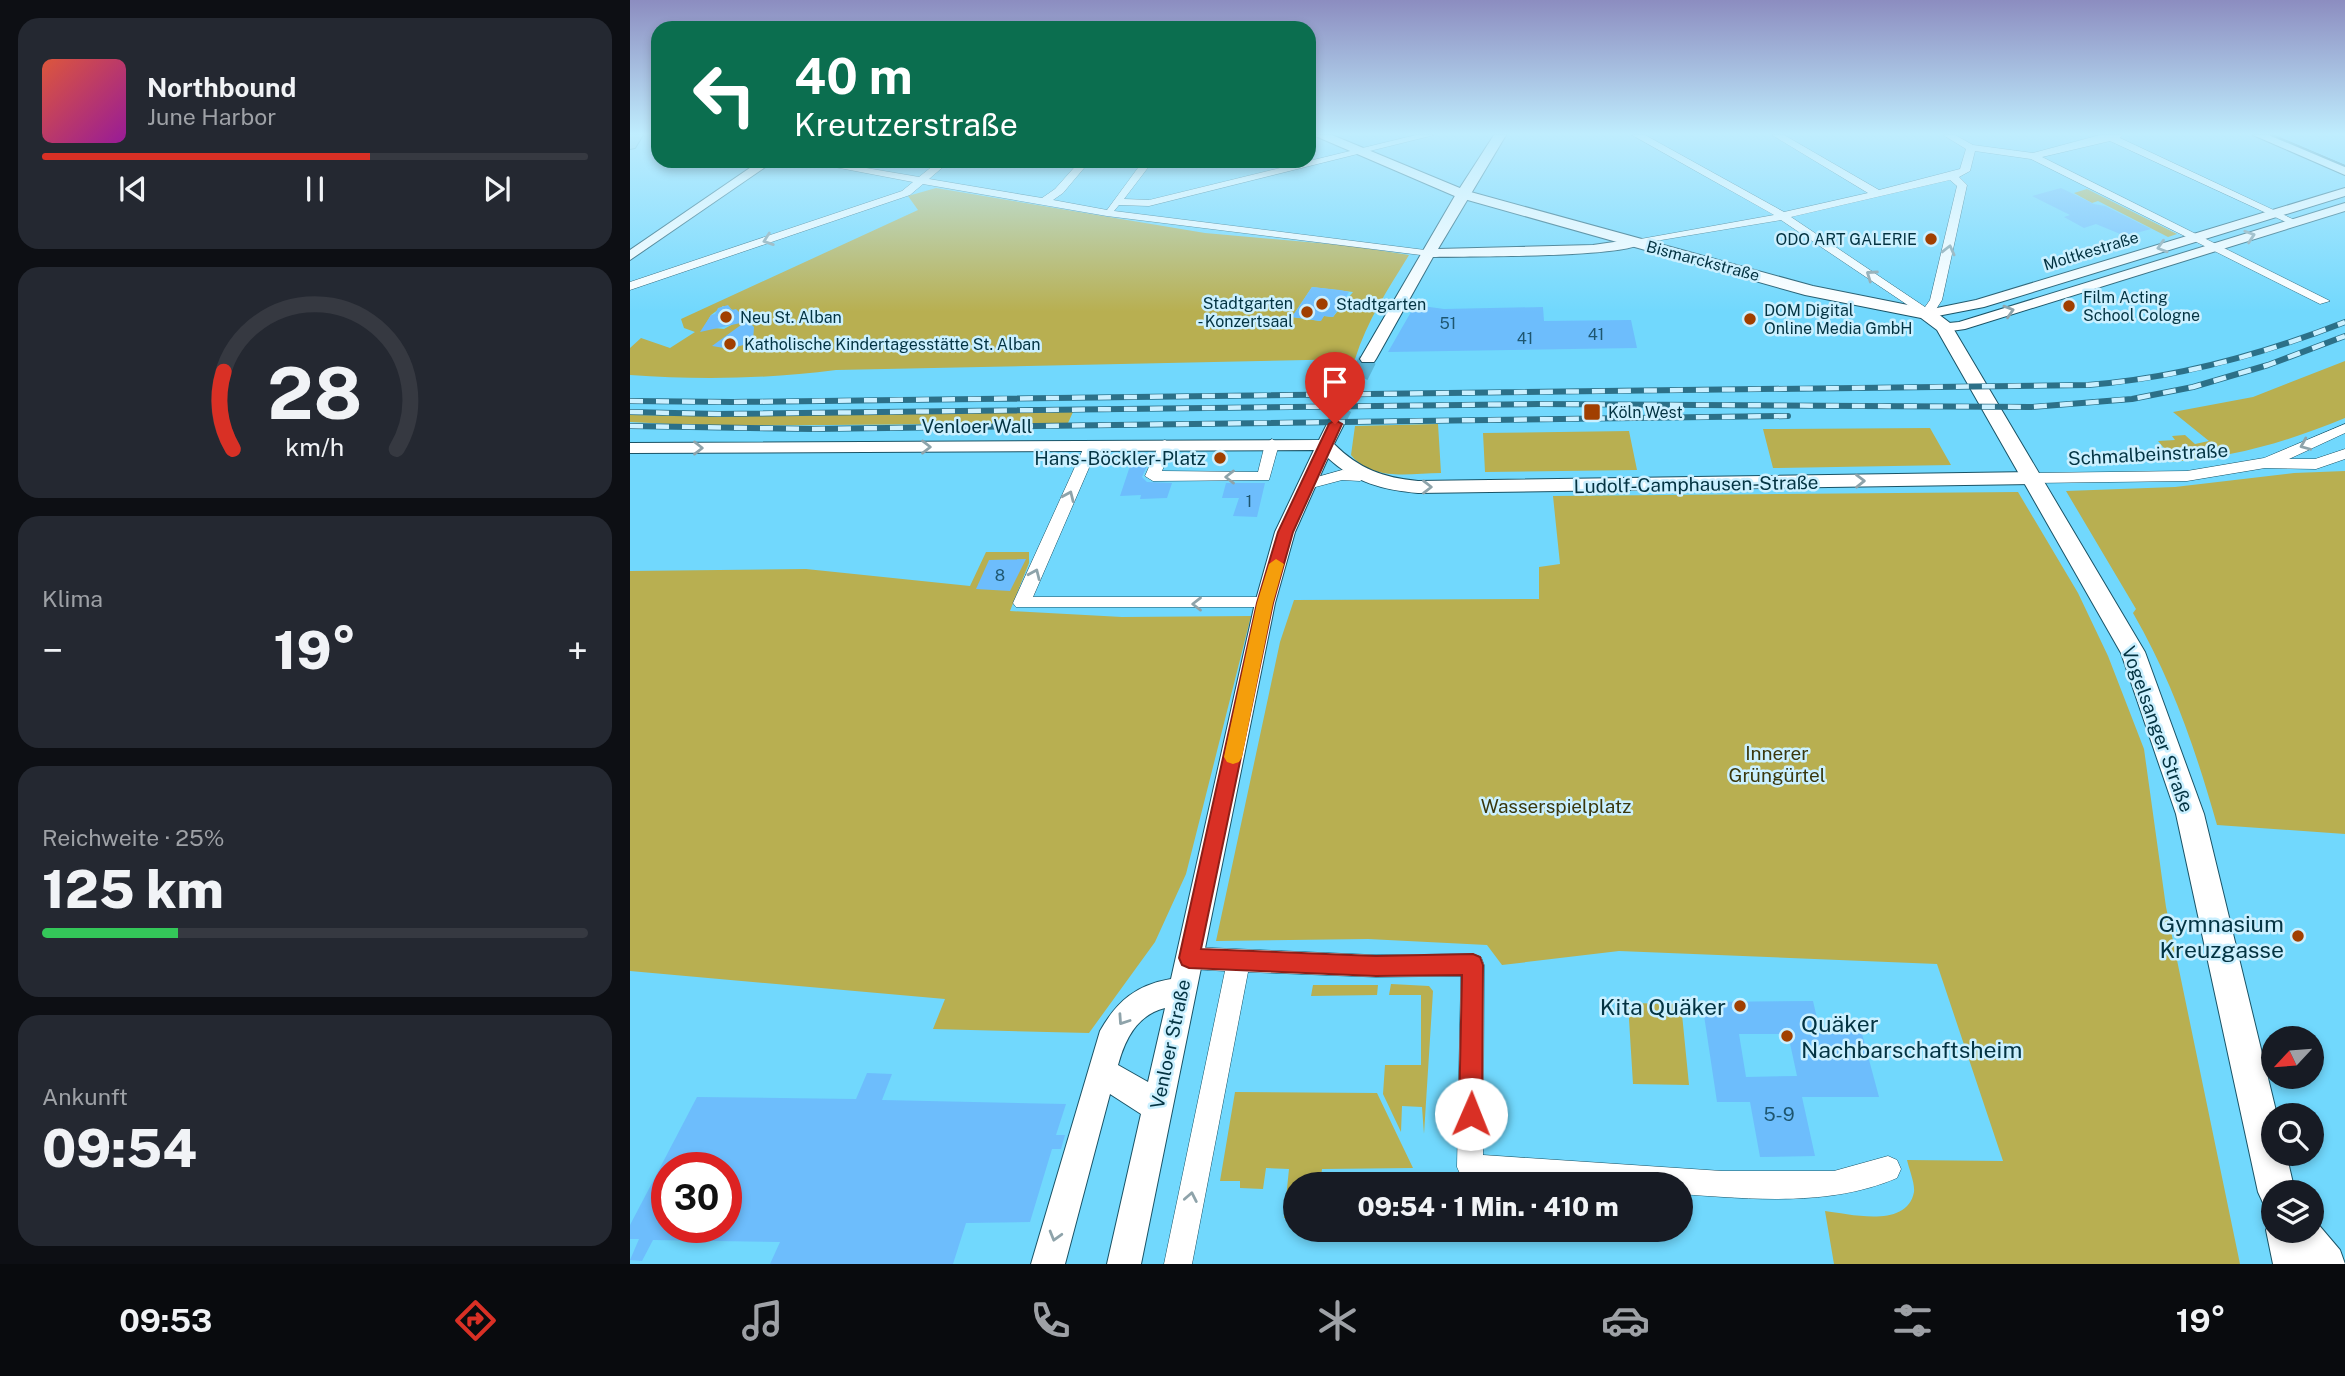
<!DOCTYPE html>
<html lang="de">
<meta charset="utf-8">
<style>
body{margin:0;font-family:"Public Sans",sans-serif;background:#242831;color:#f1f3f6;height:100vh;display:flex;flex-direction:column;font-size:26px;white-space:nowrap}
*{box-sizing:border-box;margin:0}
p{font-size:23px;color:#9ea1a6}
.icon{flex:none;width:38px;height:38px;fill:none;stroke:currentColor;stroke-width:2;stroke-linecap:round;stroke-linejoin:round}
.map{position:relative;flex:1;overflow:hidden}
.panel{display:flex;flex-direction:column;gap:18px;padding:18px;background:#0d0f14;width:630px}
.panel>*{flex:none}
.banner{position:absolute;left:21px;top:21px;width:665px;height:147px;border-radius:21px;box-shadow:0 4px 10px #0003;background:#0b6e4f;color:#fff;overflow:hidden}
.needle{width:46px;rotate:244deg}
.controls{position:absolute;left:1631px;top:1026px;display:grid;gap:14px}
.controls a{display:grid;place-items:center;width:63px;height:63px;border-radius:50%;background:#171b24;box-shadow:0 4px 10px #0003;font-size:35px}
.speed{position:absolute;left:21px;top:1152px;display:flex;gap:14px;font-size:35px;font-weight:700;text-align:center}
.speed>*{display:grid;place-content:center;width:91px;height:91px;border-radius:50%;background:#171b24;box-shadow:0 4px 10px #0003;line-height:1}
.speed .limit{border:10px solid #d22;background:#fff;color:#111}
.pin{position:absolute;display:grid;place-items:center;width:60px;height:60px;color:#fff;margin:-72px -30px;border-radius:50% 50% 50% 0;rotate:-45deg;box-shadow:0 0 7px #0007}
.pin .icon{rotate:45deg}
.me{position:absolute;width:77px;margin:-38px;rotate:1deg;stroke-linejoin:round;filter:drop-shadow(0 0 5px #0008)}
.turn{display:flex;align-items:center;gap:24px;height:147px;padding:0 28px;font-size:32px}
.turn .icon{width:91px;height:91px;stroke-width:2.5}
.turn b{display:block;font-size:49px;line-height:60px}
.big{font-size:52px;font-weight:800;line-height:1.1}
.panel .widget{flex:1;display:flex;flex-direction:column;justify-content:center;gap:10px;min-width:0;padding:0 24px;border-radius:21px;background:#242831}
.panel .dial{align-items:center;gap:0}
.dial svg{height:182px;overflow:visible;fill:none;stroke:#363941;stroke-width:7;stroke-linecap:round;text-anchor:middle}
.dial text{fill:#f1f3f6;stroke:none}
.song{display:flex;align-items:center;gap:21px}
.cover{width:84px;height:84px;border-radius:10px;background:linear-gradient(135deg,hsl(10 70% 55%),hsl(300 70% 35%))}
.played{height:7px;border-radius:4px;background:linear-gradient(90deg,#d93025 60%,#363941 60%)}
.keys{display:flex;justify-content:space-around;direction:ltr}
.heat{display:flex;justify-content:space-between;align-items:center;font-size:38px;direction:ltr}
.charge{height:10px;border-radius:5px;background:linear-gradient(90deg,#34c759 25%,#363941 0)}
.trip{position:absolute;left:653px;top:1172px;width:410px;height:70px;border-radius:35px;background:#171b24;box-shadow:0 4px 10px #0003;font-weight:800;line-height:70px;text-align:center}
.tabs{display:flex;height:112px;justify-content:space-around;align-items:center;background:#090b0e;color:#9ea1a6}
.tabs .icon{width:49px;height:49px}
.tabs .current{color:#d93025}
.tabs b{font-size:32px;color:#f1f3f6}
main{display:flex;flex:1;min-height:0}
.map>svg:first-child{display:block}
</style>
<main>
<section class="panel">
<div class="widget">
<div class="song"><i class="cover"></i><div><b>Northbound</b><p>June Harbor</p></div></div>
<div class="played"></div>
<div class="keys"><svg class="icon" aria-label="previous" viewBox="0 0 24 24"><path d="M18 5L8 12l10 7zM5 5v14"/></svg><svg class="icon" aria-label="pause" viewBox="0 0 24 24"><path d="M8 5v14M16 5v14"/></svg><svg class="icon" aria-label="next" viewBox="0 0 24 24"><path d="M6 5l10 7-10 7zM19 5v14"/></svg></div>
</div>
<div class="widget dial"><svg viewBox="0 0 100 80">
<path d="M14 69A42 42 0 1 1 86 69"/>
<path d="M14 69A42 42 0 0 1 10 35" stroke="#d93025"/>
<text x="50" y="56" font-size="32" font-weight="700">28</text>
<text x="50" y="72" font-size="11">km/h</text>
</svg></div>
<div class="widget"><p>Klima</p>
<div class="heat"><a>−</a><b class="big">19°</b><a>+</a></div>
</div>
<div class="widget"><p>Reichweite · 25%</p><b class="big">125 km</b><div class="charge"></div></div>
<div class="widget"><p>Ankunft</p><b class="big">09:54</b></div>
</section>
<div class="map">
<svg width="1715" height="1264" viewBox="0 0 1715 1264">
<rect width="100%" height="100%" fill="#71d8fd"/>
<!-- green -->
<path fill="#b8af51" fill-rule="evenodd" d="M306,188L575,233L722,246L779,255C758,289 737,321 725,359L206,370C138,379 68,380 0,375V348L11,338L40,348L65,332L54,328L51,319L288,210L278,196ZM682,287L723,292L703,317L694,316L690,321L662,317ZM93,306L113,314L114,318L94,329L74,327L81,315Z
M1457,189L1547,234L1538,237L1468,201L1462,203L1444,193Z
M1715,361V418C1657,442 1602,458 1539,462L1533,455L1539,454L1528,441L1545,440L1542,436L1555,435L1565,444L1579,441L1543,412L1623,397Z
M443,412L438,423L81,426L0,422V415L75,416Z
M808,424L811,473C780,473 743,482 721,455L725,426Z
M1300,428L1321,465L1143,468L1133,429Z
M999,431L1007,470L855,472L853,433Z
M1715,471V834L1587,825C1566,751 1542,680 1503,613L1506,609L1436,491L1545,487L1664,473Z
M1388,492L1448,593L1478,656L1514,749L1536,907L1610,1264H1204L1195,1211C1220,1214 1277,1229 1284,1192C1285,1183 1279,1169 1277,1160L1373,1161L1307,964L989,951L872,965L857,945L738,939L586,941L650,642L664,600L909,599V567L930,564L923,496Z
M356,552H399V563L380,611L492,617L621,616L556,874L525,942L459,1033L303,1029L315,999L0,971V571L176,569L340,586Z
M761,984L799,986L803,991L794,1134L792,1107L772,1106L771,1132L753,1094L755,1065H791V995H759Z
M683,985H748L747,995L681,996Z
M998,1003L1051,1004L1059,1085L1003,1084Z
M605,1092L747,1093L783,1168L692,1169L690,1185H665V1219L654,1218L659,1169L636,1168L633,1189L610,1188V1181H590Z"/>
<!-- building -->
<path fill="#6dbdfc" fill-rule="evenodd" d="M1431,188L1464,204L1475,206L1521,229L1495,236L1466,224L1454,228L1434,217L1440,215L1402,196Z
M682,287L710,290L719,292L703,317L694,316L691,321L662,317Z
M98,305L102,310L106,309L124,327L123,342L100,349L82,346L115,322L70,332L81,315L85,314L88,308Z
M785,305L814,309L913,307L914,321L1001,320L1007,348L758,352Z
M500,466H517L512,477L517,482L542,483L537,498L510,499L511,495L490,496Z
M596,483H635L627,517L603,516L609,498H592Z
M396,559L380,591L346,589L359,560Z
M1183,1001L1190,1031L1231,1030L1249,1097H1172L1185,1156L1130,1157L1120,1102H1087L1072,1002ZM1109,1034H1158L1167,1076L1116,1077Z
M237,1073L262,1074L252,1100L436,1104L426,1135H435L431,1149H422L400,1222L336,1223L323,1264H140L150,1242L23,1240L12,1261L0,1260L9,1239H0V1225L67,1097L226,1099ZM37,1167H96V1227H37Z"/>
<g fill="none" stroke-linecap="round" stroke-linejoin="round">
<!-- tertiary-tunnel -->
<path stroke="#5bb7d8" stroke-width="18" stroke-dasharray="18 9" stroke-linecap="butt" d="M705,424L738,359"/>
<!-- minor casing -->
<g stroke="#1a5366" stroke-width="1">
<path id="minor" d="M20,135H28V139Z
M786,135H804L519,206L489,205L484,211L803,251V255L799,256L477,216L293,184L280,195L0,290V282L272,191L283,182L173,161H195L289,177L309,161H320L299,179L412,198L425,189L450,161H460L433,193L423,200L477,210L513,161H523L494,199L519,200Z
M1002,135H1015L1154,212L1238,193L1142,135H1154L1249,190L1330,169L1336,149L1313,135H1325L1343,145L1403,153L1470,135H1492L1490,138L1669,222L1660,224L1480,141L1412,157L1700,301L1690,304L1401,159L1345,151L1340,171L1329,177L1337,185L1312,300L1301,317L1297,318L1151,220L1001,245V241L1005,240L1144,215ZM1320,180L1327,186L1300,300L1295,307L1161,217Z
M1715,424V433L1659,459H1685L1715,449V459L1686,469L1635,468L1557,481L1403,483L1395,478L1403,473L1557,471L1634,458Z
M642,439L649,444L639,480L523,481L515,476L530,442L535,440L542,445L532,471L628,472L635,444Z
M461,442L468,447L403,597H635L641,599L644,603L641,607H386L383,603L454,447Z
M712,470L730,471L738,476L730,481L712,480L678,489L670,484L673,481Z
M559,947L746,955L843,954L851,957L854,965L853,1155L1092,1171H1204L1258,1156L1267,1160L1271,1169L1267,1178C1199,1207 1122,1199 1050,1194V1185H910L840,1180L831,1176L827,1167L831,976L746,977L618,972L562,1264H534L595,971L559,969L551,966L548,958L551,950Z"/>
</g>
<!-- tertiary casing -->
<g stroke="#1a5366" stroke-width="2">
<path id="tertiary" d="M864,135H876L808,249L963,245L1005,239L1012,243C995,258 836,256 803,257L746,359L744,362H732L730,359L826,194Z
M130,161H144L0,260V250Z
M1715,188V196L1354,307L1297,318L1290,314L1297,310L1346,300Z
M1715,203V211L1335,329L1314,332L1306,327L1309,324L1329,322Z
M705,419L714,424L704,444C729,469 754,478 788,481L1403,472L1412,478L1403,484L788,493C753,490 724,482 698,458L665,532L645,603L511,1264H477L511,1114L480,1094L435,1264H401L470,1031C487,1001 506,985 541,979L625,603L645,532L684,450L0,453V443L689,440L699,420ZM535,1008L518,1082L488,1065C495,1039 507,1015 535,1008Z"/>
</g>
<!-- secondary casing -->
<g stroke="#1a5366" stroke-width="2">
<path id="secondary" d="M683,135H702L837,191L1183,286L1303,310L1320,323L1515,652L1574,814L1647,1115H1643V1153H1656L1665,1192H1643V1209L1634,1205L1628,1192L1546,814L1491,653L1307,330L1291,318L1175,295L827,197Z
M1623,135H1642L1715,166V175Z
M1643,1216V1230H1682V1217L1710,1250L1715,1264H1643L1636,1230Z"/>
</g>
<!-- primary casing -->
<g stroke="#17738f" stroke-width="2">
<path id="primary" d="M0,135H13L5,148L0,149Z"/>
</g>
<!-- minor -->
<use href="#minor" fill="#fff" fill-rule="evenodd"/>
<!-- tertiary -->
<use href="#tertiary" fill="#fff" fill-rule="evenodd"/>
<!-- secondary -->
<use href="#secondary" fill="#fff" fill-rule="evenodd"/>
<!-- primary -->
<use href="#primary" fill="#7abfd4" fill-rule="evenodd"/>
<!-- tram -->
<path stroke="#2c7088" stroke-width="2" d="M1641,135L1715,166"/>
<!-- rail casing -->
<g stroke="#2c7088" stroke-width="6">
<path id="rail" d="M0,401L103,402L1458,385C1548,378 1631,355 1715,322
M0,412L88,414L908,404L1401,407L1502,399L1563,387L1638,365L1715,336
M0,426L183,429L1158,416"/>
</g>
<!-- rail -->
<use href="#rail" stroke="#cbf0ff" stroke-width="4.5" stroke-dasharray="13" stroke-linecap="butt"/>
</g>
<!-- one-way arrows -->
<defs><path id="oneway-chevron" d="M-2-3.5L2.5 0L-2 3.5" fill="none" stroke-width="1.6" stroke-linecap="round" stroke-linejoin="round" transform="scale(1.75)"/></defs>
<g stroke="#8ea3aa">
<use href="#oneway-chevron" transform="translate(1620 236) rotate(-18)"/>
<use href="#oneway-chevron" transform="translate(138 240) rotate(161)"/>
<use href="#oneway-chevron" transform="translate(1532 247) rotate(163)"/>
<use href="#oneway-chevron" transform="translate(1319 250) rotate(-76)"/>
<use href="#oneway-chevron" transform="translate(1241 275) rotate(-145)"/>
<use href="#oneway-chevron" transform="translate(1379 311) rotate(-17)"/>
<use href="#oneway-chevron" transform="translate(1675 445) rotate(157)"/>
<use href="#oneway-chevron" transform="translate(296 447)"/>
<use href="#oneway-chevron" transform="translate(68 448)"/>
<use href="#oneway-chevron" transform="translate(600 477) rotate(-180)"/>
<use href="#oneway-chevron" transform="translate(1230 481) rotate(-1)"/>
<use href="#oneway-chevron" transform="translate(797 487)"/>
<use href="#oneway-chevron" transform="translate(439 496) rotate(-66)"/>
<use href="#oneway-chevron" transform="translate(405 574) rotate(-66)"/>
<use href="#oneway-chevron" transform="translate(567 604) rotate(-180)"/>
<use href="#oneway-chevron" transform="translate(493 1020) rotate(124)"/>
<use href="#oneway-chevron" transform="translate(561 1197) rotate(-79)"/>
<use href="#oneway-chevron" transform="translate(425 1236) rotate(106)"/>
</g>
<!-- sky -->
<linearGradient id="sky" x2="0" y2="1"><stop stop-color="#8c8dc0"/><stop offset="0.43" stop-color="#bfedfe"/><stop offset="1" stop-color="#bfedfe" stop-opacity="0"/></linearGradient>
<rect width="1715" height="312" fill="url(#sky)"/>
<!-- route -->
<path fill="#d93025" stroke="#8d1f18" stroke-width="2" d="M705,420L712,424L663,532L643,603L571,949L746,956L843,954L850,957L853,965L852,1114L849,1122L841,1125L833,1122L829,1114L832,975L746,976L559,968L552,965L549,958L627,603L648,532L699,424Z"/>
<!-- slow -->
<path fill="#f59e0b" d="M646,559L654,564L643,603L612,757L609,762L603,764L597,762L594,757L627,603L639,564Z"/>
<!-- markers -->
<g fill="#a13f00" stroke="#cbf0ff" stroke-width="2.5">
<circle cx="1301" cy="239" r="7"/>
<circle cx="692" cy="304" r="7"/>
<circle cx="1439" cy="306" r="7"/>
<circle cx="677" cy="312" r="7"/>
<circle cx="96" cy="317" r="7"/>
<circle cx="1120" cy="319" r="7"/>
<circle cx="100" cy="344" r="7"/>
<rect x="953" y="403" width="18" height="18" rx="3.5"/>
<circle cx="590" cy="458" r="7"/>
<circle cx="1668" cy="936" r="7"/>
<circle cx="1110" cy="1006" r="7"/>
<circle cx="1157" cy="1036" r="7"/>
</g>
<g text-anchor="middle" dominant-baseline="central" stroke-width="5" stroke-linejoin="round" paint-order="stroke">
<!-- far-poi labels -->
<g font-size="16" fill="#033342" stroke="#cbf0ff" text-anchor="start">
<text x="1287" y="239" text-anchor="end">ODO ART GALERIE</text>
<text x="1453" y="297">Film Acting<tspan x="1453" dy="18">School Cologne</tspan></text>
<text x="663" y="303" text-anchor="end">Stadtgarten<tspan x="663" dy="18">- Konzertsaal</tspan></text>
<text x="706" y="304">Stadtgarten</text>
<text x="1134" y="310">DOM Digital<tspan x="1134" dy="18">Online Media GmbH</tspan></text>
<text x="110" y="317">Neu St. Alban</text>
<text x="114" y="344">Katholische Kindertagesstätte St. Alban</text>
<text x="978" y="412">Köln West</text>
</g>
<!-- far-street labels -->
<g font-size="16" fill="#033342" stroke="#cbf0ff">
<text transform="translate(1461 251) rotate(-17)">Moltkestraße</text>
<text transform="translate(1073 261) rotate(15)">Bismarckstraße</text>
</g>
<!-- number labels -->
<g font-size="16" fill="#1e5670">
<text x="818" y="323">51</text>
<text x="966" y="334">41</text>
<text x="895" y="338">41</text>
<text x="619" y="501">1</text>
<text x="370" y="575">8</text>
</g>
<!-- street labels -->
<g font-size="19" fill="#033342" stroke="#cbf0ff">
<text x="347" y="426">Venloer Wall</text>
<text transform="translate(1518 454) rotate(-3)">Schmalbeinstraße</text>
<text transform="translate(1066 484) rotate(-1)">Ludolf-Camphausen-Straße</text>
<text transform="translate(1528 729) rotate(70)">Vogelsanger Straße</text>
<text transform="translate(540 1044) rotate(-78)">Venloer Straße</text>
</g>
<!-- poi labels -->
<g font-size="19" fill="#033342" stroke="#cbf0ff" text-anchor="end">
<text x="576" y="458">Hans-Böckler-Platz</text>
</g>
<!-- park labels -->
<g font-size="19" fill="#3a370c" stroke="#cbf0ff">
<text x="1147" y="753">Innerer<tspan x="1147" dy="22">Grüngürtel</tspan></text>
<text x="926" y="806">Wasserspielplatz</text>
</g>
<!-- near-number labels -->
<g font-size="19" fill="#1e5670">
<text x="1149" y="1114">5-9</text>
</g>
<!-- near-poi labels -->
<g font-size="23" fill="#033342" stroke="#cbf0ff" text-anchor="end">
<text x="1654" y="923">Gymnasium<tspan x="1654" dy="26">Kreuzgasse</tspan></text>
<text x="1096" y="1006">Kita Quäker</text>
<text x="1171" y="1023" text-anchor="start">Quäker<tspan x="1171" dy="26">Nachbarschaftsheim</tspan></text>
</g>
</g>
</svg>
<div class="controls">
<a><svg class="needle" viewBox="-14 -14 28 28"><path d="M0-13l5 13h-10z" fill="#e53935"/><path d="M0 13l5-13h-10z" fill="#9ea1a6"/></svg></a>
<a><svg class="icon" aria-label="search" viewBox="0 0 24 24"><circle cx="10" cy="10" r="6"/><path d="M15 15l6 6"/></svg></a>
<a><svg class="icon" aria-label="layers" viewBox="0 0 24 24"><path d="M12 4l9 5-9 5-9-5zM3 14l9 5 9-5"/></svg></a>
</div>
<div class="speed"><div class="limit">30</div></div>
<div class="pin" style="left:705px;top:424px;background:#d93025"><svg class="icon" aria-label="arrive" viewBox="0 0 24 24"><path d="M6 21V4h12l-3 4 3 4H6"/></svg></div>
<svg class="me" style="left:841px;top:1114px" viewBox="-20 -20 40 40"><circle r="19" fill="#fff"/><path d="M0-13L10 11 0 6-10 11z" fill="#d93025"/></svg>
<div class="trip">09:54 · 1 Min. · 410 m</div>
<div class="banner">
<div class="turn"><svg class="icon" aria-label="left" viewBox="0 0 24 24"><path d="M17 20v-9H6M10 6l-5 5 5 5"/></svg><div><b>40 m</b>Kreutzerstraße</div></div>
</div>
</div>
</main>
<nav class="tabs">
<b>09:53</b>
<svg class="icon current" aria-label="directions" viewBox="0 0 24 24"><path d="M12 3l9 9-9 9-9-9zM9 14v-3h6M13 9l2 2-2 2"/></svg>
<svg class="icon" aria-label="music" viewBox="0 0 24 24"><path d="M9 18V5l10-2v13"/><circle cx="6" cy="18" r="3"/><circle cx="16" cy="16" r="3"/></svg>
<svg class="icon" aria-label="phone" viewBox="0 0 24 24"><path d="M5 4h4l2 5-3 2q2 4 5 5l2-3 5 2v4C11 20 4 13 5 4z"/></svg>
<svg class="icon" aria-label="climate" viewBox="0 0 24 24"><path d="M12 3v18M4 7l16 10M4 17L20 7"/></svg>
<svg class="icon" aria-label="car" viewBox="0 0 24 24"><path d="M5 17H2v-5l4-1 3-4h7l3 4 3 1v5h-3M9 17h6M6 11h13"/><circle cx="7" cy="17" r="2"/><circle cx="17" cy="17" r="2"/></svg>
<svg class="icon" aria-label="filters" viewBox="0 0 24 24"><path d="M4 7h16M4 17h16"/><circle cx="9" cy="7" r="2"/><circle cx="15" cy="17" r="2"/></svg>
<b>19°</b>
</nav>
